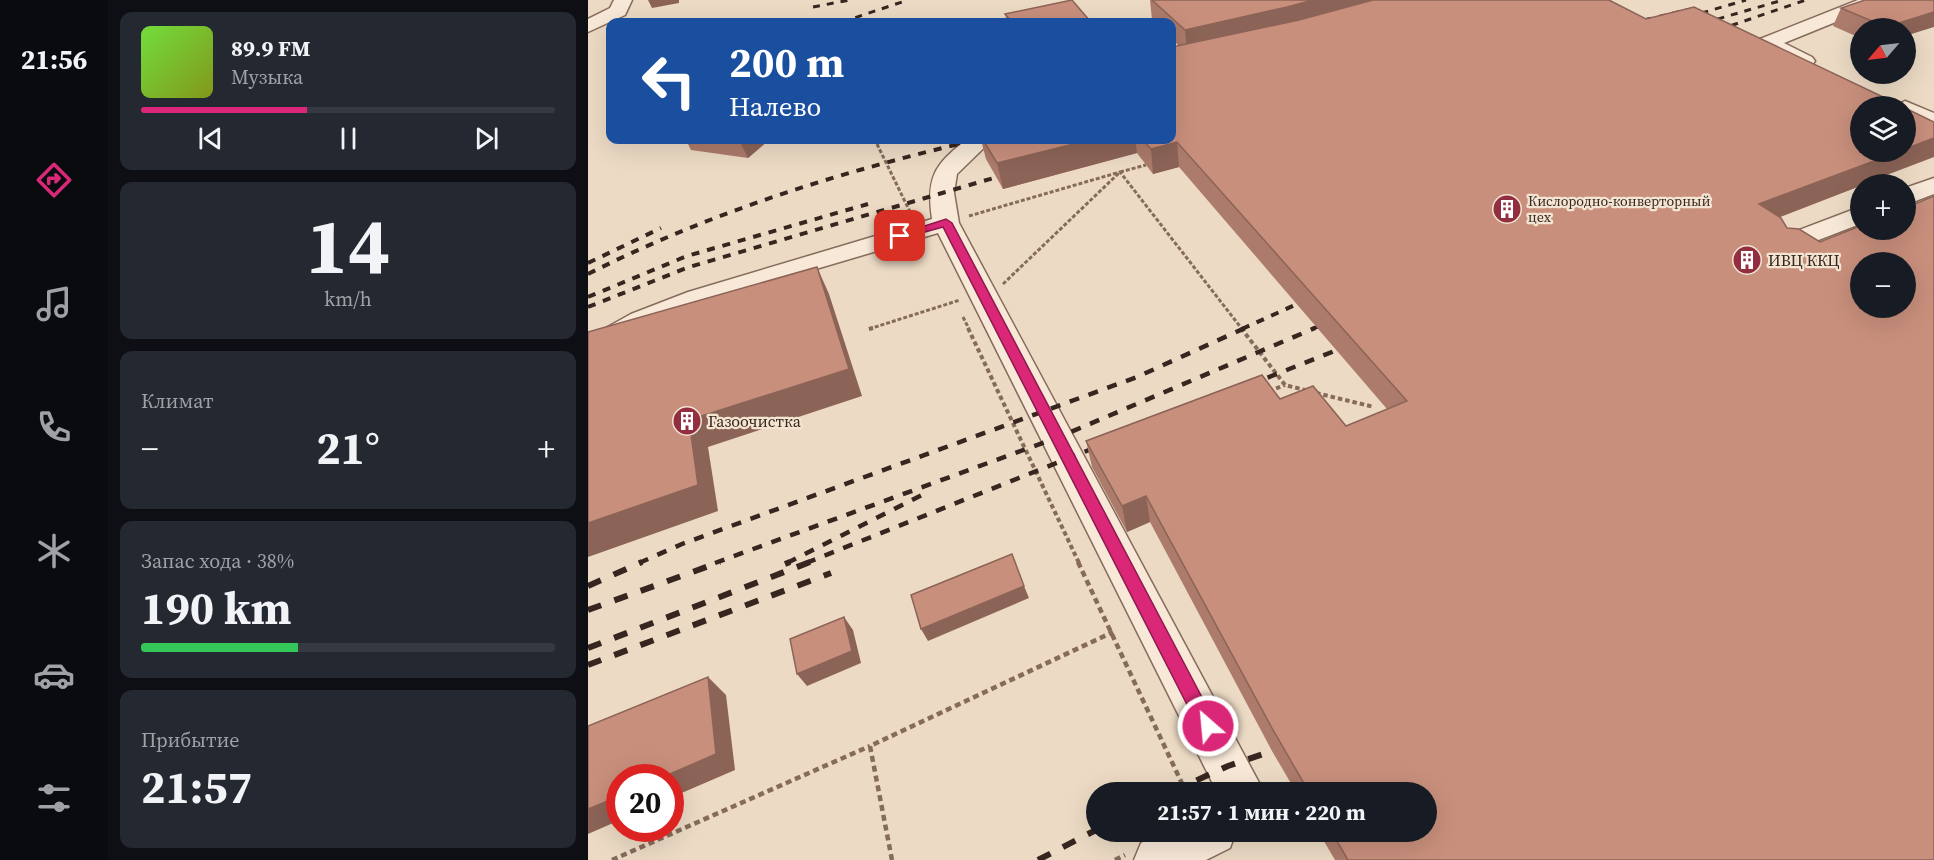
<!DOCTYPE html>
<html lang="ru">
<meta charset="utf-8">
<style>
body{margin:0;font-family:"Source Serif 4",serif;background:#242831;color:#f1f3f6;height:100vh;display:flex;flex-direction:column;font-size:22px;white-space:nowrap}
*{box-sizing:border-box;margin:0}
p{font-size:20px;color:#9ea1a6}
.icon{flex:none;width:33px;height:33px;fill:none;stroke:currentColor;stroke-width:2;stroke-linecap:round;stroke-linejoin:round}
.map{position:relative;flex:1;overflow:hidden}
.details{display:flex;flex-direction:column;gap:12px;padding:12px;background:#0d0f14;width:480px}
.details>*{flex:none}
.banner{position:absolute;left:18px;top:18px;width:570px;height:126px;border-radius:12px;box-shadow:0 6px 24px #0002;background:#1a4fa0;color:#fff;overflow:hidden}
.needle{width:39px;rotate:242deg}
.buttons{position:absolute;left:1262px;top:18px;display:grid;gap:12px}
.buttons a{display:grid;place-items:center;width:66px;height:66px;border-radius:50%;background:#171b24;box-shadow:0 6px 24px #0002;font-size:30px}
.speed{position:absolute;left:18px;top:764px;display:flex;gap:12px;font-size:30px;font-weight:700;text-align:center}
.speed>*{display:grid;place-content:center;width:78px;height:78px;border-radius:50%;background:#171b24;box-shadow:0 6px 24px #0002;line-height:1}
.speed .limit{border:9px solid #d22;background:#fff;color:#111}
.pin{position:absolute;display:grid;place-items:center;width:51px;height:51px;color:#fff;margin:-26px;border-radius:12px;box-shadow:0 3px 9px #0006}
.me{position:absolute;width:66px;margin:-33px;rotate:333deg;stroke-linejoin:round;filter:drop-shadow(0 0 4px #0008)}
.turn{display:flex;align-items:center;gap:21px;height:126px;padding:0 24px;font-size:27px}
.turn .icon{width:78px;height:78px;stroke-width:2.5}
.turn b{display:block;font-size:42px;line-height:51px}
.big{font-size:45px;font-weight:700;line-height:1.1}
.details .widget{flex:1;display:flex;flex-direction:column;justify-content:center;gap:9px;min-width:0;padding:0 21px;border-radius:12px;background:#242831}
.details .dial{align-items:center;gap:0}
.dial b{font-size:78px;line-height:1}
.song{display:flex;align-items:center;gap:18px}
.cover{width:72px;height:72px;border-radius:9px;background:linear-gradient(135deg,hsl(100 70% 55%),hsl(70 70% 35%))}
.played{height:6px;border-radius:3px;background:linear-gradient(90deg,#db2777 40%,#363941 40%)}
.keys{display:flex;justify-content:space-around;direction:ltr}
.heat{display:flex;justify-content:space-between;align-items:center;font-size:33px;direction:ltr}
.charge{height:9px;border-radius:4px;background:linear-gradient(90deg,#34c759 38%,#363941 0)}
.trip{position:absolute;left:498px;top:782px;width:351px;height:60px;border-radius:30px;background:#171b24;box-shadow:0 6px 24px #0002;font-weight:700;line-height:60px;text-align:center}
main{display:flex;flex:1;min-height:0}
.tab-bar{display:flex;flex-direction:column;width:108px;justify-content:space-around;align-items:center;background:#090b0e;color:#9ea1a6}
.tab-bar .icon{width:42px;height:42px}
.tab-bar .on{color:#db2777}
.tab-bar b{font-size:27px;color:#f1f3f6}
.map>svg:first-child{display:block}
</style>
<main>
<nav class="tab-bar">
<b>21:56</b>
<svg class="icon on" aria-label="directions" viewBox="0 0 24 24"><path d="M12 3l9 9-9 9-9-9zM9 14v-3h6M13 9l2 2-2 2"/></svg>
<svg class="icon" aria-label="music" viewBox="0 0 24 24"><path d="M9 18V5l10-2v13"/><circle cx="6" cy="18" r="3"/><circle cx="16" cy="16" r="3"/></svg>
<svg class="icon" aria-label="phone" viewBox="0 0 24 24"><path d="M5 4h4l2 5-3 2q2 4 5 5l2-3 5 2v4C11 20 4 13 5 4z"/></svg>
<svg class="icon" aria-label="climate" viewBox="0 0 24 24"><path d="M12 3v18M4 7l16 10M4 17L20 7"/></svg>
<svg class="icon" aria-label="car" viewBox="0 0 24 24"><path d="M5 17H2v-5l4-1 3-4h7l3 4 3 1v5h-3M9 17h6M6 11h13"/><circle cx="7" cy="17" r="2"/><circle cx="17" cy="17" r="2"/></svg>
<svg class="icon" aria-label="filters" viewBox="0 0 24 24"><path d="M4 7h16M4 17h16"/><circle cx="9" cy="7" r="2"/><circle cx="15" cy="17" r="2"/></svg>
</nav>
<section class="details">
<div class="widget">
<div class="song"><i class="cover"></i><div><b>89.9 FM</b><p>Музыка</p></div></div>
<div class="played"></div>
<div class="keys"><svg class="icon" aria-label="previous" viewBox="0 0 24 24"><path d="M18 5L8 12l10 7zM5 5v14"/></svg><svg class="icon" aria-label="pause" viewBox="0 0 24 24"><path d="M8 5v14M16 5v14"/></svg><svg class="icon" aria-label="next" viewBox="0 0 24 24"><path d="M6 5l10 7-10 7zM19 5v14"/></svg></div>
</div>
<div class="widget dial"><b>14</b><p>km/h</p></div>
<div class="widget"><p>Климат</p>
<div class="heat"><a>−</a><b class="big">21°</b><a>+</a></div>
</div>
<div class="widget"><p>Запас хода · 38%</p><b class="big">190 km</b><div class="charge"></div></div>
<div class="widget"><p>Прибытие</p><b class="big">21:57</b></div>
</section>
<div class="map">
<svg width="1346" height="860" viewBox="0 0 1346 860">
<rect width="100%" height="100%" fill="#ecdac4"/>
<g fill="none" stroke-linecap="round" stroke-linejoin="round">
<!-- minor casing -->
<g stroke="#866b5b" stroke-width="3">
<path id="minor" d="M26,0H44L37,15L0,32V19L22,8Z
M1270,0H1295L1292,4L1196,43L1224,57L1227,61L1224,65H1210L1172,47L1169,43L1172,39Z
M1317,101L1346,113V129L1317,116V106H1307Z
M378,140H404L369,174L366,193L371,223L676,792H629L350,233L211,274L120,305L63,328L11,359L0,362V338L43,314L100,292L344,219C338,178 346,165 378,140Z
M1346,178V194L1317,205V188Z
M1272,207V224L1194,254L1185,252L1181,246L1185,240Z
M577,831H648L642,848L618,860H546L553,843Z"/>
</g>
<!-- path-far3 -->
<path stroke="#866b5b" stroke-width="2" stroke-dasharray="3 1.5" stroke-linecap="butt" d="M287,140L290,145"/>
<!-- path-far2 -->
<path stroke="#866b5b" stroke-width="3" stroke-dasharray="4 2" stroke-linecap="butt" d="M289,144L323,214
M381,216L532,172L654,329
M415,284L532,172L558,165
M375,317L381,329
M281,329L372,300"/>
<!-- path-far1 -->
<path stroke="#866b5b" stroke-width="4" stroke-dasharray="4.5 3" stroke-linecap="butt" d="M380,328L491,563
M653,328L697,385L721,391
M281,329L285,328
M681,391L697,385
M728,393L786,407"/>
<!-- path -->
<path stroke="#866b5b" stroke-width="4.5" stroke-dasharray="6 4" stroke-linecap="butt" d="M490,562L598,792
M24,860L282,746
M304,860L282,746L525,632
M527,860L537,855"/>
<!-- minor -->
<use href="#minor" fill="#f7e8d7" fill-rule="evenodd"/>
<!-- rail-far3 -->
<path stroke="#36261f" stroke-width="3" stroke-dasharray="7 7" stroke-linecap="butt" d="M225,7L262,0
M1100,17L1158,0
M254,22L320,0
M1043,23L1107,8
M1116,23L1195,0
M1130,30L1218,0
M365,145L387,140"/>
<!-- rail-far2 -->
<path stroke="#36261f" stroke-width="4" stroke-dasharray="8 8" stroke-linecap="butt" d="M0,263L73,228
M0,274C119,214 242,175 371,144
M0,297L99,256L280,204
M0,307L101,267L409,177
M654,329L709,304
M724,329L743,321"/>
<!-- rail-far1 -->
<path stroke="#36261f" stroke-width="4.5" stroke-dasharray="10 10" stroke-linecap="butt" d="M661,385L749,350
M51,563L94,544L549,377L657,328
M127,563L471,437L727,328
M199,563L334,495
M218,563L516,444"/>
<!-- rail -->
<path stroke="#36261f" stroke-width="6" stroke-dasharray="14 14" stroke-linecap="butt" d="M197,564L202,562
M0,586L54,562
M0,610L132,562
M0,648L222,562
M0,665L243,573
M583,792L640,766L684,751
M450,860L508,830"/>
</g>
<!-- wall -->
<path fill="#ac7b6b" d="M562,0H1021L1272,186L1192,217L1346,860H747L730,831H838V792H708L684,751L562,522L539,532L504,467L498,441L692,399L758,426L799,409L591,167L565,174L549,153L415,189L398,159L393,140H584L591,46L584,39V22H566L564,20Z
M1253,8L1317,28H1272V38L1245,26Z
M417,14L503,22H419Z
M98,140H181L160,158L103,150Z"/>
<!-- shaded-wall -->
<path fill="#8c6457" d="M60,0H91V3L64,8Z
M725,0H807L599,53L597,30Z
M1346,12V27L1317,36V28H1297L1298,27Z
M1346,138V157L1275,184H1272V186L1158,230L1171,204L1310,152H1317V149Z
M151,140H181L160,158Z
M502,140H547L549,153L415,189L409,163Z
M589,142L591,167L565,174L563,149Z
M229,267L241,294L274,396L120,447L130,511L0,557V523L101,420Z
M558,496L562,522L539,532L534,506Z
M436,586L441,598L340,641L333,629Z
M256,617L265,630L273,663L219,686L209,674Z
M120,677L138,695L147,770L82,798V777H75Z
M32,796V820L0,834V809Z"/>
<!-- building -->
<path fill="#c88f7c" stroke="#8c6457" stroke-width="1.5" fill-rule="evenodd" d="M484,0L502,21L494,22H424L417,14Z
M564,0H725L699,7L597,30Z
M785,0H1021L1058,19L1106,7L1314,106H1272V152H1310L1171,204L1193,218L1199,228L1211,229L1232,242L1272,226V230H1317V208L1346,196V860H760L743,831H838V792H721L685,730L558,496L534,506L498,441L674,375L692,399L725,386L758,426L819,401L589,142L563,149L555,140H584V47L711,20ZM1272,262H1317V308H1272Z
M1277,0H1346V12L1298,27L1253,8Z
M1317,108L1346,122V138L1317,149Z
M395,140H502L409,163Z
M229,267L261,369L101,420L110,485L0,523V332Z
M424,554L436,586L333,629L323,595Z
M256,617L264,651L209,674L202,639Z
M120,677L128,754L75,777H32V796L0,809V726Z"/>
<!-- route -->
<path fill="#db2777" stroke="#8e194d" stroke-width="1.5" d="M358,219L364,223L626,720L629,726L626,732L620,735L613,732L355,227L312,239L306,236Z"/>
<!-- icons -->
<defs>
<g id="building-disc" transform="scale(1.5)"><circle r="9.5" fill="#922e3f" stroke="#f4e5d3"/><path d="M-4-6H4V6H1V3H-1V6H-4ZM-2.5-4.3h1.7v1.8h-1.7ZM.8-4.3h1.7v1.8H.8ZM-2.5-1h1.7V.8h-1.7ZM.8-1h1.7V.8H.8Z" fill="#fff"/></g>
</defs>
<g fill-rule="evenodd">
<use href="#building-disc" x="919" y="209"/>
<use href="#building-disc" x="1159" y="260"/>
<use href="#building-disc" x="99" y="421"/>
</g>
<g text-anchor="middle" dominant-baseline="central" stroke-width="4.5" stroke-linejoin="round" paint-order="stroke">
<!-- far-poi labels -->
<g font-size="14" fill="#36261f" stroke="#f4e5d3" text-anchor="start">
<text x="940" y="201">Кислородно-конверторный<tspan x="940" dy="16">цех</tspan></text>
</g>
<!-- poi labels -->
<g font-size="16" fill="#36261f" stroke="#f4e5d3" text-anchor="start">
<text x="1180" y="260">ИВЦ ККЦ</text>
<text x="120" y="421">Газоочистка</text>
</g>
</g>
</svg>
<div class="buttons">
<a><svg class="needle" viewBox="-14 -14 28 28"><path d="M0-13l5 13h-10z" fill="#e53935"/><path d="M0 13l5-13h-10z" fill="#9ea1a6"/></svg></a>
<a><svg class="icon" aria-label="layers" viewBox="0 0 24 24"><path d="M12 4l9 5-9 5-9-5zM3 14l9 5 9-5"/></svg></a>
<a>+</a>
<a>−</a>
</div>
<div class="speed"><div class="limit">20</div></div>
<div class="pin" style="left:312px;top:236px;background:#d93025"><svg class="icon" aria-label="arrive" viewBox="0 0 24 24"><path d="M6 21V4h12l-3 4 3 4H6"/></svg></div>
<svg class="me" style="left:620px;top:726px" viewBox="-20 -20 40 40"><circle r="17" fill="#db2777" stroke="#fff" stroke-width="3"/><path d="M0-11L8 9 0 5-8 9z" fill="#fff"/></svg>
<div class="trip">21:57 · 1 мин · 220 m</div>
<div class="banner">
<div class="turn"><svg class="icon" aria-label="left" viewBox="0 0 24 24"><path d="M17 20v-9H6M10 6l-5 5 5 5"/></svg><div><b>200 m</b>Налево</div></div>
</div>
</div>
</main>
